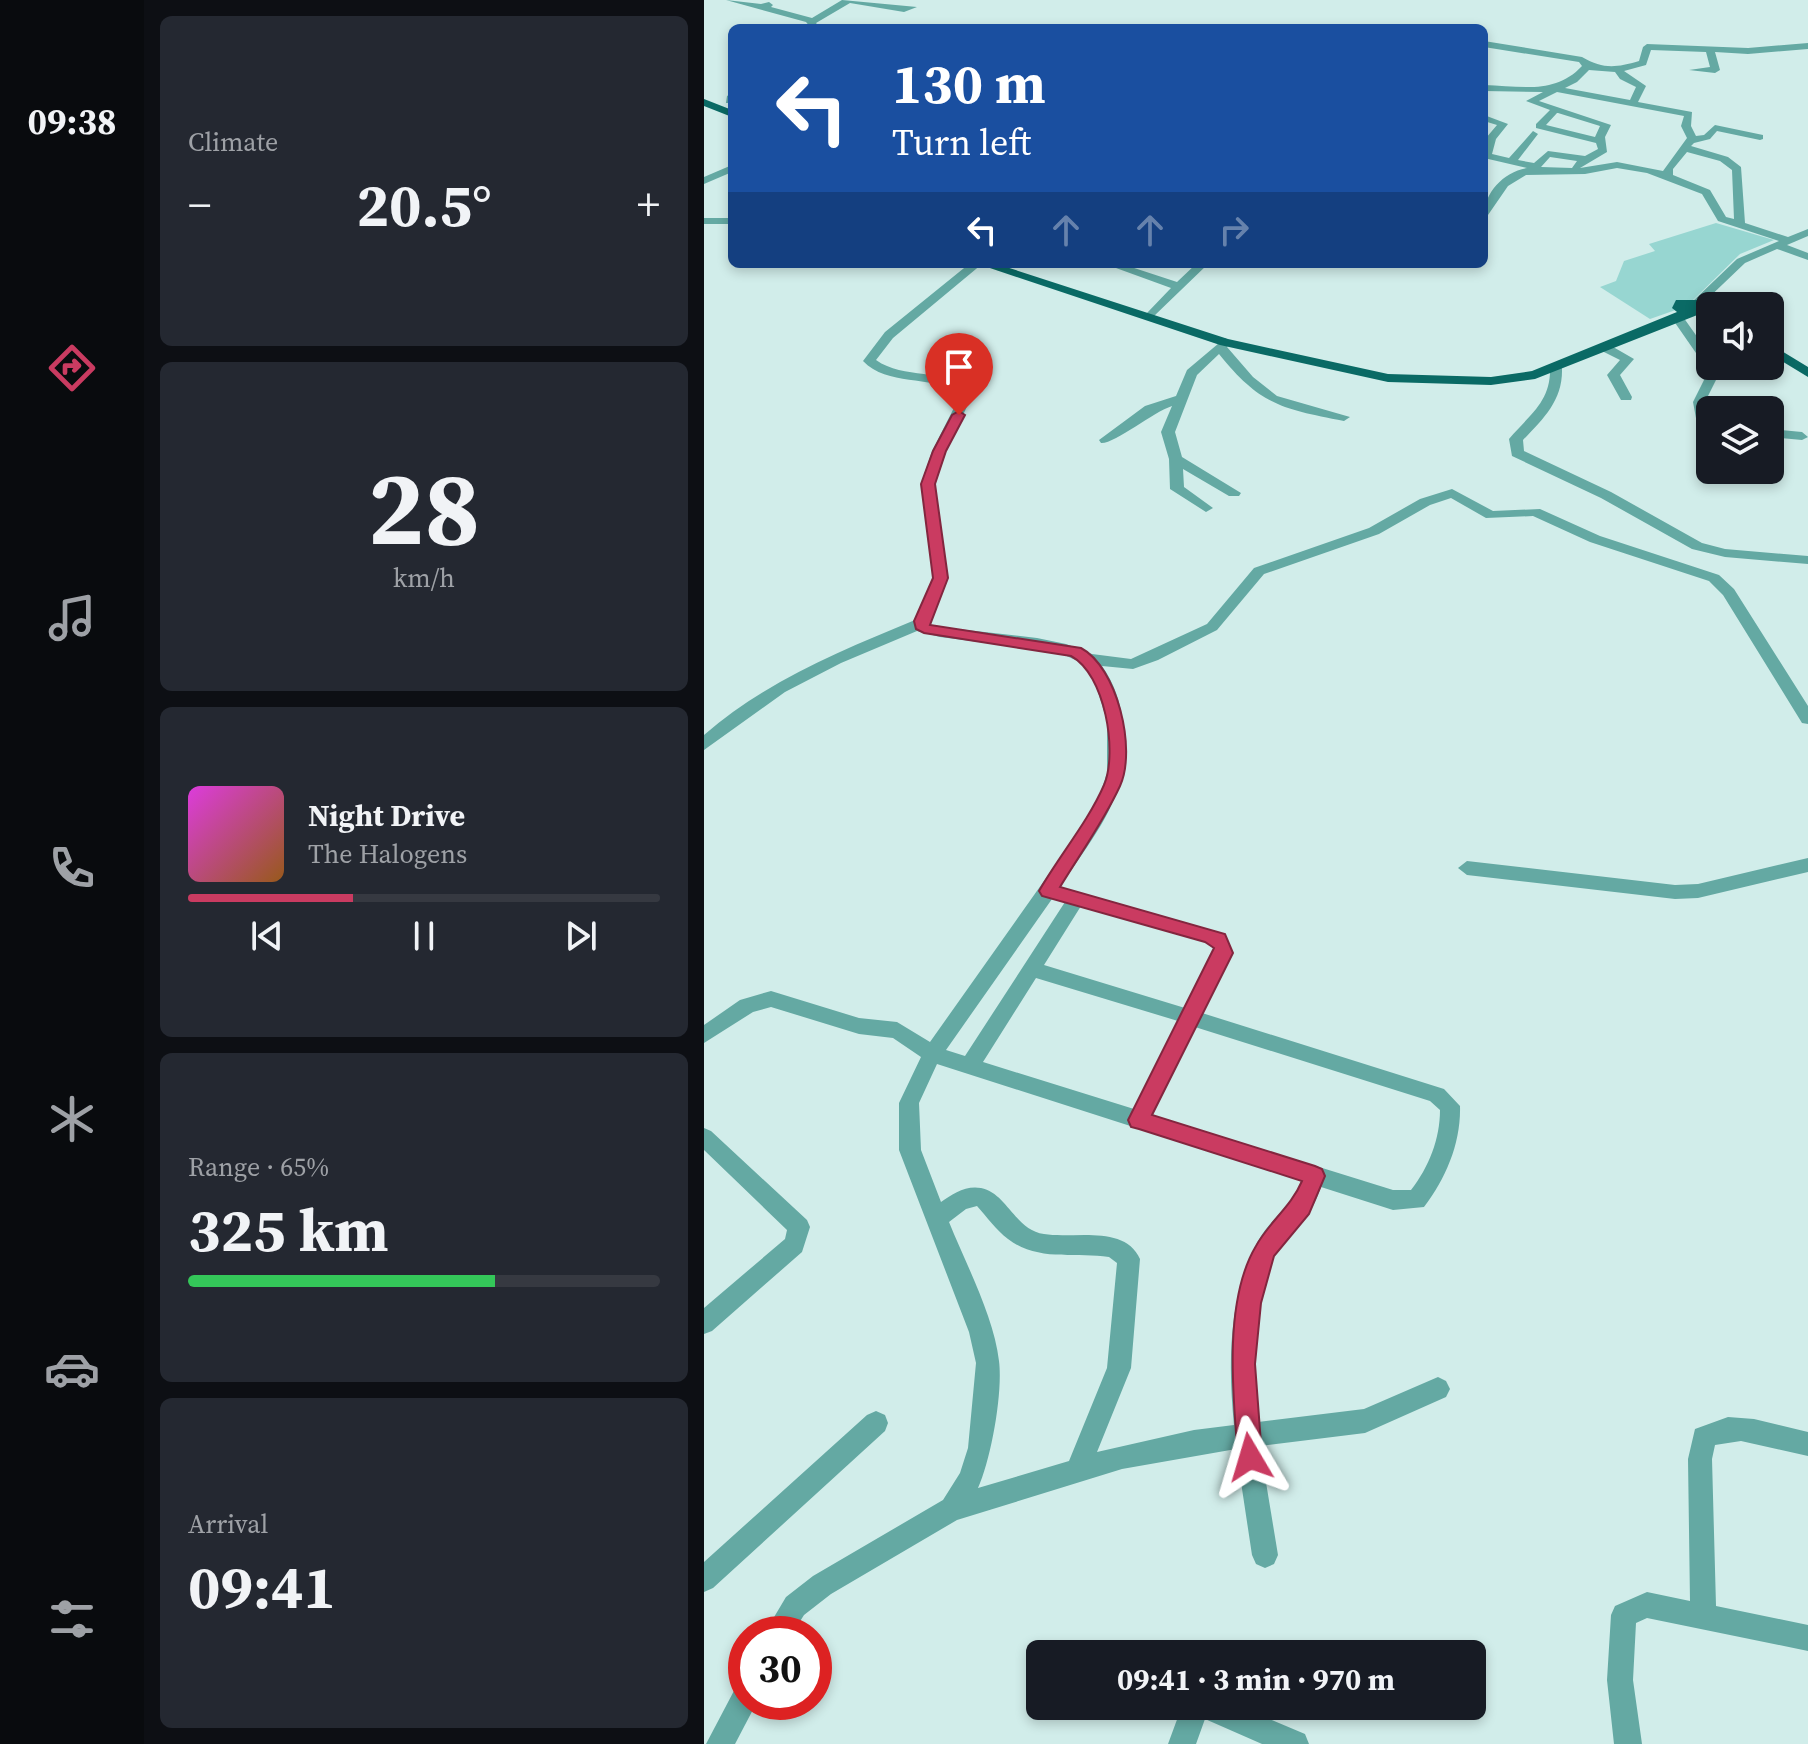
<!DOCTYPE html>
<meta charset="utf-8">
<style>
body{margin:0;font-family:"Source Serif 4",serif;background:#242831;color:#f1f3f6;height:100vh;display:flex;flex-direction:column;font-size:30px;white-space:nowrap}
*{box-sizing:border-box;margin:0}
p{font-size:26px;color:#9ea1a6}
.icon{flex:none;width:44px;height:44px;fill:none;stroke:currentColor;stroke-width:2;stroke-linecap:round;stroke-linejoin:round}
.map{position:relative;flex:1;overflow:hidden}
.sheet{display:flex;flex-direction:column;gap:16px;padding:16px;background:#0d0f14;width:560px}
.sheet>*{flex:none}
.hud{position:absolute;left:24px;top:24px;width:760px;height:244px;border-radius:12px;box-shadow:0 4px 12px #0003;background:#1a4fa0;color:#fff;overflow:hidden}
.fabs{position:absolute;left:992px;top:292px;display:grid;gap:16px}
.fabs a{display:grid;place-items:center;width:88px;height:88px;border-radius:12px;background:#171b24;box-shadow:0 4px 12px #0003;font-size:40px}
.speed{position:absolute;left:24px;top:1616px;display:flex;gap:16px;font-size:40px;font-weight:700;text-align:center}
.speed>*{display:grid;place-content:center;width:104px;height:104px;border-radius:50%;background:#171b24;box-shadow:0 4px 12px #0003;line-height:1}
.speed .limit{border:12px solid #d22;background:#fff;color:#111}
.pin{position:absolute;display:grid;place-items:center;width:68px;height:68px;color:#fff;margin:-82px -34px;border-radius:50% 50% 50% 0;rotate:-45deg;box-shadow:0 0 8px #0007}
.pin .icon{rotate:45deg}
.me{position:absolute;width:88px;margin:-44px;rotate:353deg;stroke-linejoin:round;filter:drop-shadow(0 0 6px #0008)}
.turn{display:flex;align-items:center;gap:28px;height:168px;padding:0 32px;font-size:36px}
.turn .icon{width:104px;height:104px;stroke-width:2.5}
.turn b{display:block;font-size:56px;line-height:68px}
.lanes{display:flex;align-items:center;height:76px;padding:0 32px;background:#0003;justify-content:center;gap:40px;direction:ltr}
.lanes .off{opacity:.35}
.big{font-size:60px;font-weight:700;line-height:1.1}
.sheet .widget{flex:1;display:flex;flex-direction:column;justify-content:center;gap:12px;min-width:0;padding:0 28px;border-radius:12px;background:#242831}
.sheet .dial{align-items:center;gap:0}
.dial b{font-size:104px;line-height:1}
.song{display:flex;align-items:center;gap:24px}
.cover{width:96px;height:96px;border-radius:12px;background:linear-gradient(135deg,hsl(300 70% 55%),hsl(30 70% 35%))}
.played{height:8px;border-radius:4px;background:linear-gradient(90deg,#ca3b61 35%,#363941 35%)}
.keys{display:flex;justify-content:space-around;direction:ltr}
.heat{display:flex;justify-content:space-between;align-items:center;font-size:44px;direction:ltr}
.charge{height:12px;border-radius:6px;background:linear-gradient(90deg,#34c759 65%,#363941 0)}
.trip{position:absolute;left:322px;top:1640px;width:460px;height:80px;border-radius:12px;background:#171b24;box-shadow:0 4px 12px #0003;font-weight:700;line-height:80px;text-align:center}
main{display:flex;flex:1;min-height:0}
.dock{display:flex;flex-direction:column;width:144px;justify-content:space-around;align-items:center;background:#090b0e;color:#9ea1a6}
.dock .icon{width:56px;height:56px}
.dock .on{color:#ca3b61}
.dock b{font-size:36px;color:#f1f3f6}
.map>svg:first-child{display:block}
</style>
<main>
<nav class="dock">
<b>09:38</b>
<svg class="icon on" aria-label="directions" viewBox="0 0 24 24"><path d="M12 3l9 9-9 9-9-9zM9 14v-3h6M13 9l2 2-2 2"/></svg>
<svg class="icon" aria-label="music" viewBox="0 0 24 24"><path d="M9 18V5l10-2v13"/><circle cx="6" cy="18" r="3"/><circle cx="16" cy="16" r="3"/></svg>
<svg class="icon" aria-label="phone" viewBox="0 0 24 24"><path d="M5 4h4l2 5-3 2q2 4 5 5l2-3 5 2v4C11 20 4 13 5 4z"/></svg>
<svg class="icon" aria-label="climate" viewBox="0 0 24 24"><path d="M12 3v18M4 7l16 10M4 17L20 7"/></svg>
<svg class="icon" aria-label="car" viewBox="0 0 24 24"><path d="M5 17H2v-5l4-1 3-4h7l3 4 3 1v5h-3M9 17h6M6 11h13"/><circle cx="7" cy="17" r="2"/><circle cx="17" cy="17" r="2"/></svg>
<svg class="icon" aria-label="filters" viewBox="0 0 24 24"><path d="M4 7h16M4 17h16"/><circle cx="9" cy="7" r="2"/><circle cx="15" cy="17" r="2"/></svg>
</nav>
<section class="sheet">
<div class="widget"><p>Climate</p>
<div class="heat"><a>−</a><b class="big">20.5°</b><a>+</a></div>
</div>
<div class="widget dial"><b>28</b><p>km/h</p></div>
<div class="widget">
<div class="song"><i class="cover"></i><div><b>Night Drive</b><p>The Halogens</p></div></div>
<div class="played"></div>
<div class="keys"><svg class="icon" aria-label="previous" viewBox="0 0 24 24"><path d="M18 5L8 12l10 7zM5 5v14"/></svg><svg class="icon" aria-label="pause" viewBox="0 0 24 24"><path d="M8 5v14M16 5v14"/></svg><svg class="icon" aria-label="next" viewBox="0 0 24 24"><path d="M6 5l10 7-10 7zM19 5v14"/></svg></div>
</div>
<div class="widget"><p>Range · 65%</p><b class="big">325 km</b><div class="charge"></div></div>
<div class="widget"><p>Arrival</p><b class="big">09:41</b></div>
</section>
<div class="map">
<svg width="1104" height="1744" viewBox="0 0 1104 1744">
<rect width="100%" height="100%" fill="#d1edea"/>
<!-- green -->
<path fill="#97d6d1" d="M1012,223L1070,240L1036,254L983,306L946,319L896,287L912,281L920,261L951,251L945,244Z"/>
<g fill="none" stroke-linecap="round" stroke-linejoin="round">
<!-- minor -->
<path fill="#64a9a3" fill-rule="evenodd" d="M22,0L57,4L65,2L69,5L67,7L108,18L138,0L213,7L200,12L146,3L112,23L116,28H107L102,22Z
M780,41L878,57C899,69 911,68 935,61L939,47L943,44L1044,48L1104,43V49L1044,54L1011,52L1016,70L1011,73L985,70L1006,67L1002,52L947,50L942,65L920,71L942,86L934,102L988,112L987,126L992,136L1000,135L1011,125L1059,135V139L1056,140L1013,131L1006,139L990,143L987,146L1024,157L1037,167L1041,223L1084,237L1104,229V236L1083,245L1104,253V260L1073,249L1041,263L997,305H989V301L1033,259L1075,241L1014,221L998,194L943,173L913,168L881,174L822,175L804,186L784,215L780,216C780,192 800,172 823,168L780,158L782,138L793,125L780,121V115L804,124L792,139L788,154L805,158L829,131L834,134L814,160L830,163L844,151L881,156L894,149L892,143L832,128V124L846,110L822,101L839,92L780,91V85C817,86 851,95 878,66L875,62L780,47ZM885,70L911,72L916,79L932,87L926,100L861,88L873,82ZM853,92L980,116L977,126L983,138L959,171L913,162L876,168L903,152L901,137L907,125L835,101ZM853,113H854L896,126L891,137L842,125ZM983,152L1016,161L1028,170L1030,219L1022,217L1006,190L969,175V169ZM846,157L873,161L868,168L837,167Z
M28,93V103H22L23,96Z
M28,165V172L0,184V177Z
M0,218H28V224H0Z
M265,264H278L189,338L172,360C200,380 240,367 266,391L267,398L242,451L231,484L243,578L226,621L227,626L333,638L362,644L388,654L427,659L503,624L550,568L665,528L716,499L748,489L789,511L836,509L896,536L1015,575L1030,589L1104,706V724L1098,723L1019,595L1005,581L886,542L829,516L782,518L747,498L726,505L675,534L560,574L513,630L454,660L429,669L398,666C410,683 417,703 419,724C429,793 392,832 356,887L521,934L529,953L498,1013L740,1089L756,1106C757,1143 742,1178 720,1207L689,1210L617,1187C613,1198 608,1210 600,1220C591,1231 579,1239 572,1252C544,1301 548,1369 554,1422L660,1409L734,1377L742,1381L746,1389L742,1397L661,1433L556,1446L574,1555L570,1564L561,1568L552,1564L548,1555L532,1449L418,1469L253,1520L127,1594L100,1615L88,1634H60L82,1597L109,1576L239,1500L256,1473L264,1448L272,1363L265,1332L195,1150V1103L217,1057L189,1038L155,1034L67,1007L49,1012L0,1043V1025L36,1000L67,991L155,1018L193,1022L226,1042L381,823L395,797L403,773V721L388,673L380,664L354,652L236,637L213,631L137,663L81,692L0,750V735C62,681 136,651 211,620L229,578L217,484L228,451L255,398L254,393C225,374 184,387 159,361L181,332ZM348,899L361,902L261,1056L242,1050ZM377,906L507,944L511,953L481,1008L340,965ZM332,978L474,1021L430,1109L279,1062ZM491,1027L726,1101L736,1110C736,1139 725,1167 707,1190H689L448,1115ZM233,1064L598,1181C587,1207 567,1218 554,1241C524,1295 524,1365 530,1425L490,1430L393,1452L427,1368L436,1259C421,1224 369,1239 340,1234C311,1230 303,1193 277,1188C262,1185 248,1194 237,1202L217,1150L215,1103ZM273,1206C283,1217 292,1230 304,1239C334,1262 371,1252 405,1257L413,1263L403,1368L365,1461L274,1488C287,1459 299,1393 295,1361C290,1317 262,1264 245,1222L262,1209Z
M401,264H418L473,282L492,264H504L449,317L443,313L467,288Z
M973,313L977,314L1006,355V366H1013L1012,380L1001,402L1006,437L994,429L989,402L1000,380L1001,366L967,317Z
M521,338L527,342L523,347L549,377L573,396L646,417L640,421C578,409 556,405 515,354L493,375L471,432L478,457L537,493L535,496H525L479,469L480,487L509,508L502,512L466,489L465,459L457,432L468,406C449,412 411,444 397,443L395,440L441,406L472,396L483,370Z
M896,344H904L930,359L916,375L928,397L927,400H917L903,375L916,360L896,350Z
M852,364L858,368C859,400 840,418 819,440L820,451L907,492L998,543L1021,549L1104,556V564L1021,557L988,549L897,498L808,456L805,439C825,415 847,402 846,368Z
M1066,429L1098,432L1104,437L1098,440L1066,437Z
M1104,858V872L994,898L971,899L763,875L754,868L763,861L971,885L994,884Z
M0,1128L7,1131L103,1220L106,1227L98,1252L8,1331L0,1334V1308L81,1239L83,1230L0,1150Z
M172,1411L181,1415L184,1423L181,1431L9,1588L0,1592V1562L163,1415Z
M1024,1417L1050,1419L1104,1432V1456L1037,1441L1011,1445L1008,1459L1012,1606L1104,1625V1651L943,1618L932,1623L929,1680L938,1744H910L903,1680L907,1615L911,1606L943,1592L986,1601L984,1459L991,1429Z
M42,1683V1702H53L31,1744H2L32,1687Z
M478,1706H534L601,1734L605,1744H558L501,1719L492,1744H464Z"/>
<!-- major -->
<path fill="#0a6a65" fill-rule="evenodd" d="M0,99L28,110V117L0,106Z
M274,264H293L524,339L684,374L787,377L828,371L973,312L968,308L972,300H998L1006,310L831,379L787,385L684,382L516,345Z
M1066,344L1104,367V377L1066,354Z"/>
</g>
<!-- route -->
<path fill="#ca3b61" stroke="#83263f" stroke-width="2" d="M255,411L261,415L242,451L231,484L244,578L226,625L377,648C413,667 433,749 416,786C400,821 376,854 356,887L521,934L529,953L448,1115L611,1166L618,1169L621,1176L605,1214L570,1256L557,1303L551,1364L558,1457L555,1466L546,1469L537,1466L534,1457C529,1396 519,1301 552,1246C565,1222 587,1207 598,1181L435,1129L427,1127L424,1120L510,948L501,942L338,896L335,891C355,856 384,822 400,785C414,752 401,674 367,656L220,633L212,629L210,621L229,578L217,484L229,451L248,415Z"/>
</svg>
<div class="fabs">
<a><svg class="icon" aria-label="sound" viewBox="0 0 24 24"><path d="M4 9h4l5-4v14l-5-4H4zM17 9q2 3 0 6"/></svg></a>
<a><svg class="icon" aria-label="layers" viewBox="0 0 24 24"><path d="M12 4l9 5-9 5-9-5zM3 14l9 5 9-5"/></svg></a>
</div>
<div class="speed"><div class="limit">30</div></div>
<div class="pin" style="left:255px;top:415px;background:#d93025"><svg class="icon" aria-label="arrive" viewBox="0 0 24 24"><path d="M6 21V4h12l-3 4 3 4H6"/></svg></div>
<svg class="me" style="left:546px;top:1457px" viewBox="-20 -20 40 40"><path d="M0-17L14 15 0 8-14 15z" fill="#ca3b61" stroke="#fff" stroke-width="4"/></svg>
<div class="trip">09:41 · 3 min · 970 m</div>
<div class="hud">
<div class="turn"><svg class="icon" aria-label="left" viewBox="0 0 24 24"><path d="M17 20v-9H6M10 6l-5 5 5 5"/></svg><div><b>130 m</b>Turn left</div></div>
<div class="lanes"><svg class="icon" aria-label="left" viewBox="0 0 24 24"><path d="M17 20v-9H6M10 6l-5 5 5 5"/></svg><svg class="icon off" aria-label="ahead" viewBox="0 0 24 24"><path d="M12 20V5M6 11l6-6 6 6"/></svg><svg class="icon off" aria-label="ahead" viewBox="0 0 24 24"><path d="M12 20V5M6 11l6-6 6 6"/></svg><svg class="icon off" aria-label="right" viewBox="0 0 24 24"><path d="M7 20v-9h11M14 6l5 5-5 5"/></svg></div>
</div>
</div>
</main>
